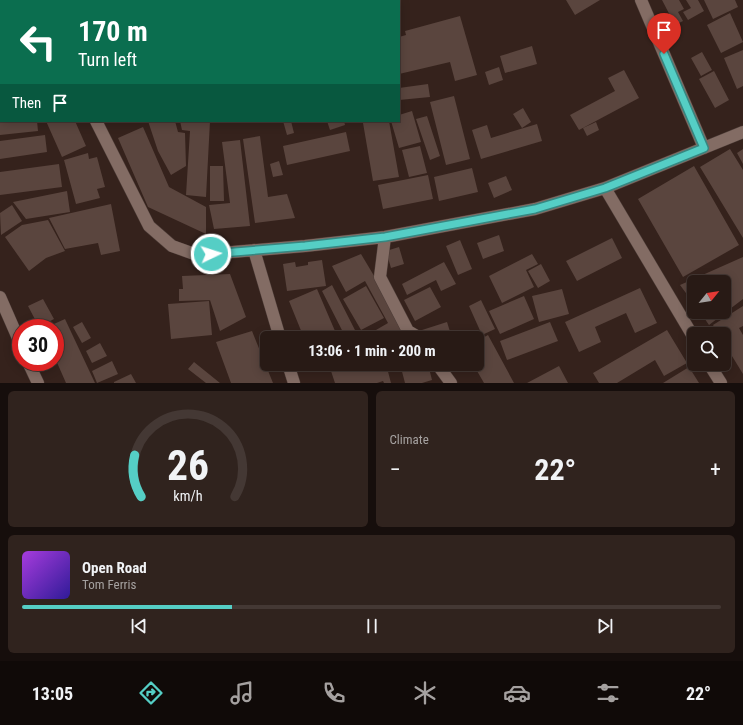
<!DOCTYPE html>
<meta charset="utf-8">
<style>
body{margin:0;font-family:"Roboto Condensed",sans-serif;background:#30231e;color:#f1f3f6;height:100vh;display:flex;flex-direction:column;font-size:15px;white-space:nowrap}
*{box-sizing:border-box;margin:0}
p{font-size:13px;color:#a5a1a0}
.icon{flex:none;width:22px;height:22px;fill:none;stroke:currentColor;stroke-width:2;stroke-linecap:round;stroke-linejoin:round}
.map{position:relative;height:383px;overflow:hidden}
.panel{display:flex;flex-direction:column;gap:8px;padding:8px;background:#160e0c;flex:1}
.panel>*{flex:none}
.banner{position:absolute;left:0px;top:0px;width:400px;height:122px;box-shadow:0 2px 10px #0003,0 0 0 1px #443834;background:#0b6e4f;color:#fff;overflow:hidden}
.needle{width:26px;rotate:60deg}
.fabs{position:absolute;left:687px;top:275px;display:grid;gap:8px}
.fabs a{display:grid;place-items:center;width:44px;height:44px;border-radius:6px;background:#281a15;box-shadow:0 2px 10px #0003,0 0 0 1px #443834;font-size:20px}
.speed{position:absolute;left:12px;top:319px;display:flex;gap:8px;font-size:20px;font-weight:700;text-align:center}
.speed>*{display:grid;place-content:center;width:52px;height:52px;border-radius:50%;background:#281a15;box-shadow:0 2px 10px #0003,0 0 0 1px #443834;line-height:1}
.speed .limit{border:6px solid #d22;background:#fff;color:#111}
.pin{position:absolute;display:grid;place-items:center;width:34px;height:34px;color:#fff;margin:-41px -17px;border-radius:50% 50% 50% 0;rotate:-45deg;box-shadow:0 0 4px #0007}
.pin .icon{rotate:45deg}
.me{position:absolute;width:44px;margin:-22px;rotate:86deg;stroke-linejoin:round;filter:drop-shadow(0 0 3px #0008)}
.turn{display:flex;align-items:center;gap:14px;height:84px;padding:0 12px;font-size:18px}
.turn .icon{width:52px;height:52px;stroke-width:2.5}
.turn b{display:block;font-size:28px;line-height:34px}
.then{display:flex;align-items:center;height:38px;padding:0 12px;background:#0003;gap:8px;font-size:15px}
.big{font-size:30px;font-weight:700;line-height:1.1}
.panel .tile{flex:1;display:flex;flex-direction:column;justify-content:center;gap:6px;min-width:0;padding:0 14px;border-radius:6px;background:#30231e}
.panel .dial{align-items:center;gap:0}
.dial svg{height:104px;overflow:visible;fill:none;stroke:#443834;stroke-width:7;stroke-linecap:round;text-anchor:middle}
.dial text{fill:#f1f3f6;stroke:none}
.song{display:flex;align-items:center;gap:12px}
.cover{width:48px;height:48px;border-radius:6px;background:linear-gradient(135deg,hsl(280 70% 55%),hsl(250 70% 35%))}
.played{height:4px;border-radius:2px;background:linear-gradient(90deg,#55cec5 30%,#443834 30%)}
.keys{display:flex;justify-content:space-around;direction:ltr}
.heat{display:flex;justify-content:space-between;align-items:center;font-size:22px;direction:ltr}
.panel .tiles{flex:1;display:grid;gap:8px;grid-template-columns:1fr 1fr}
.tile:last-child{grid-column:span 2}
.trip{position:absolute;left:260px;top:331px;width:224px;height:40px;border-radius:6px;background:#281a15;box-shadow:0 2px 10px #0003,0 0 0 1px #443834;font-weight:700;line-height:40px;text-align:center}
.menu{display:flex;height:64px;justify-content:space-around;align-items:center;background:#100a08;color:#a5a1a0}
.menu .icon{width:28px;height:28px}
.menu .selected{color:#55cec5}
.menu b{font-size:18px;color:#f1f3f6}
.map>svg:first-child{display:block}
</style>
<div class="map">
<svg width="743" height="383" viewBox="0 0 743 383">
<rect width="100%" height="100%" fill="#35221c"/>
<!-- building -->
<path fill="#5a453e" d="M566,0H600L575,15Z
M662,0H679L684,9L678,12L683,21L675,25Z
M686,0H698L704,11L688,20L683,12L691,8Z
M704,0H735L738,7L713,19Z
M730,13L743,42L721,53L707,25Z
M460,16L477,75L455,81L450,62L399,74V37L406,35L405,31Z
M532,46L537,64L505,73L500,56Z
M743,50V86L737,89L724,58Z
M702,52L712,70L701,76L691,58Z
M499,67L503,80L489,85L485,72Z
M624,70L639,98L579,130L570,115L615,91L608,78Z
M714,71L729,100L715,108L699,79Z
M428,84L430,97L399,100V88Z
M454,96L470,159L446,165L430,102Z
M523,108L531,122L522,128L513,114Z
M412,111L421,142L399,148L391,121H399V115Z
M427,116L440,156L430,160L416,119Z
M0,121H37L38,131L0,135Z
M46,121H75L86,146L62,157Z
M148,121H175L178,132L185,133L186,166L171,175L158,151Z
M180,121H210L206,197L186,195L190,131L182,130Z
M283,121H291L294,133L287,135Z
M327,121H344L345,125L330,130Z
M373,121H389L399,177L373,181L363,123Z
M596,122L599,130L587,136L583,128Z
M537,124L542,141L481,159L472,130L487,125L491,138Z
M143,127L169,187L206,207V234L148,207L118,138Z
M346,132L350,151L287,165L283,146Z
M45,135L47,152L0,159V141Z
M260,136L268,197L287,194L295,218L255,223L243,139Z
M240,140L250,226L214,229L209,205L230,203L222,142Z
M420,146L427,173L409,177L402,150Z
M730,149L743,170V238L700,167Z
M743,149V164L737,153Z
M88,153L89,159L97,157L105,187L97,189L100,198L76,204L64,160Z
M279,161L283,175L273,177L270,164Z
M59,164L62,187L0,195V172Z
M210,166H223L224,201H210Z
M694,166L739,245L683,277L638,199Z
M472,168L478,192L439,201L434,177Z
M428,175L433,199L383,209L378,185Z
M506,176L512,190L494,198L488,183Z
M67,191L70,212L26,219L13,202Z
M111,204L120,251L101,255L98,243L65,249L49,218Z
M12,205L22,221L1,235L0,213Z
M48,220L65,251L46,258L29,271L5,237L22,225Z
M499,235L504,251L483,259L477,243Z
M612,238L622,258L577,281L566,261Z
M460,240L472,269L458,275L446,246Z
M399,247L404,264L391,268L386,251Z
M361,254L407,331L395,338H381L376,330L388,323L365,281L346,292L332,266Z
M532,254L538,264L526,270L534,287L502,303L489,276Z
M743,257V299L709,325L700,312H724V282H694V304L680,285Z
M322,260L326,286L287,291L283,264L295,262L296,267L308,265V262Z
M444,262L456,284L441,291L436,280L407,295L402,284Z
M541,264L550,281L538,288L528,271Z
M230,274L246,317L220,331L210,300H214L179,301V289H183L182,276Z
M332,285L357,334L349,338H346L322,291Z
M366,286L384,318L361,330L343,299Z
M430,287L441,307L415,321L404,300Z
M640,288L657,323L635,333L626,313L595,327L601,342L579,352L565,322Z
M317,289L338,338H304L289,301Z
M562,289L569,314L539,322L532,296Z
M524,296L534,319L500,334L489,311Z
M43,299L54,319L39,327L28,306Z
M481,300L495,329L482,335L469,306Z
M209,301L212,335L171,339L168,304Z
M743,306V326L739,328L743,335V374L724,343V334H718L713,325Z
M65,319L95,383H66L55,358V328H45Z
M82,322L91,338L82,343L73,327Z
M447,322L452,338H425L422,330Z
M550,322L558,341L507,360L500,341Z
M667,330L687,363L664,376L655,360L617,383H599L593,373Z
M252,331L273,383H231L216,342Z
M488,335L514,383H484L473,364H477V341Z
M100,343L107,356L92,363L86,351Z
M112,361L118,374L97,383L92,371Z
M194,362L220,383H206L188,369Z
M343,364H386L391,383H384L383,381L377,383H335L330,368Z
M400,364H428L432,380L422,383H405Z
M559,366L568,383H527Z
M689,367L699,383H663Z
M131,374L136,383H114V382Z"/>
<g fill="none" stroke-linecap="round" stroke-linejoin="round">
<!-- minor casing -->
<g stroke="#4d3d38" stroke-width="13">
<path id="minor" d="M30,0L31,1
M641,0L704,148
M46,1V0
M96,121L149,226L172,246L197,255L305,246L385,237L535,209L605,188L743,132
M605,188L694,338
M385,237L380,277L408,331L420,338
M254,250L280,338
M0,297L21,345
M28,362L38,383
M288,364L294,383
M437,364L451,383
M709,364L721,383"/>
</g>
<!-- minor -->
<use href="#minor" stroke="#836c64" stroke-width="12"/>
</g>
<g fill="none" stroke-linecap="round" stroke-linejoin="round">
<!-- route casing -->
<g stroke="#378680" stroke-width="10">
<path id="route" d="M211,254L305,246L385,237L535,209L605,188L704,148L664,54"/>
</g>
<!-- route -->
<use href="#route" stroke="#55cec5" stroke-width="7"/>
</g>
</svg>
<div class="fabs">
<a><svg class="needle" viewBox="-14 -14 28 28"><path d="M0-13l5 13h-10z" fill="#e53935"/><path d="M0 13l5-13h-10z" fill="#a5a1a0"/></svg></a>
<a><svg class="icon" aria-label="search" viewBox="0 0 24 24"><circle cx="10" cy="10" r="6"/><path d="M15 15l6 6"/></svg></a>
</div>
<div class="speed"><div class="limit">30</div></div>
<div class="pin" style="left:664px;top:54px;background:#d93025"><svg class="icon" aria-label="arrive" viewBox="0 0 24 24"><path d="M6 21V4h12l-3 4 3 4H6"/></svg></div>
<svg class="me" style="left:211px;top:254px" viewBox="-20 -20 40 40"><circle r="17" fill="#55cec5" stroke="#fff" stroke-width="3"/><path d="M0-11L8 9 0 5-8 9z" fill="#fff"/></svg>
<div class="trip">13:06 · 1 min · 200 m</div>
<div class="banner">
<div class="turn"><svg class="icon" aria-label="left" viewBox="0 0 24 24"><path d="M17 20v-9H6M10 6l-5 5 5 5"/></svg><div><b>170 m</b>Turn left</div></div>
<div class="then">Then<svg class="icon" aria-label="arrive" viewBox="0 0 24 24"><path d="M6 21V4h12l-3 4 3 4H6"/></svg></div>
</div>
</div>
<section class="panel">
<div class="tiles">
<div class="tile dial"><svg viewBox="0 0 100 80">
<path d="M14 69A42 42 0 1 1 86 69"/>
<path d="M14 69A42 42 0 0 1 9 37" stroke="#55cec5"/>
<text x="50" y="56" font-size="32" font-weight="700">26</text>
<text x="50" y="72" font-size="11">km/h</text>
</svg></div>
<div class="tile"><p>Climate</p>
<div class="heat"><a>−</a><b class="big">22°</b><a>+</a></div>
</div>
<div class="tile">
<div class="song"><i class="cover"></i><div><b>Open Road</b><p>Tom Ferris</p></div></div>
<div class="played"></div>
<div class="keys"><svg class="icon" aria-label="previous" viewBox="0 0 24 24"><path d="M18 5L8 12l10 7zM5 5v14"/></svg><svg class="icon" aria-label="pause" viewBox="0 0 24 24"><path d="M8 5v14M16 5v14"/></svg><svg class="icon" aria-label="next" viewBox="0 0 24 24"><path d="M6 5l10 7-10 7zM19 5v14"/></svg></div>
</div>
</div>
</section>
<nav class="menu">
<b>13:05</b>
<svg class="icon selected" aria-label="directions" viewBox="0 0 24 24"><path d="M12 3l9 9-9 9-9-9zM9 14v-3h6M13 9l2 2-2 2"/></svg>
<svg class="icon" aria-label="music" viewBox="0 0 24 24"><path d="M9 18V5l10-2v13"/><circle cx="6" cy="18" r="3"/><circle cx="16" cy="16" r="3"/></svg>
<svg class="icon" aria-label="phone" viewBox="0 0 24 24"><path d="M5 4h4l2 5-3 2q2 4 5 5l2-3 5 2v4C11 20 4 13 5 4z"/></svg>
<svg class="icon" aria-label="climate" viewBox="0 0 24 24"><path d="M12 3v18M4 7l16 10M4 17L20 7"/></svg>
<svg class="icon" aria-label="car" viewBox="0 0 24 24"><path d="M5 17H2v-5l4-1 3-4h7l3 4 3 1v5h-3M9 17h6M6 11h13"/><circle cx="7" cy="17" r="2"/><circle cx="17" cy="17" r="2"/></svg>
<svg class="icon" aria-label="filters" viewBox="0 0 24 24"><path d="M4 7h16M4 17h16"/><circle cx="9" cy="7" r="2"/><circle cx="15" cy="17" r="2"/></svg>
<b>22°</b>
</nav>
